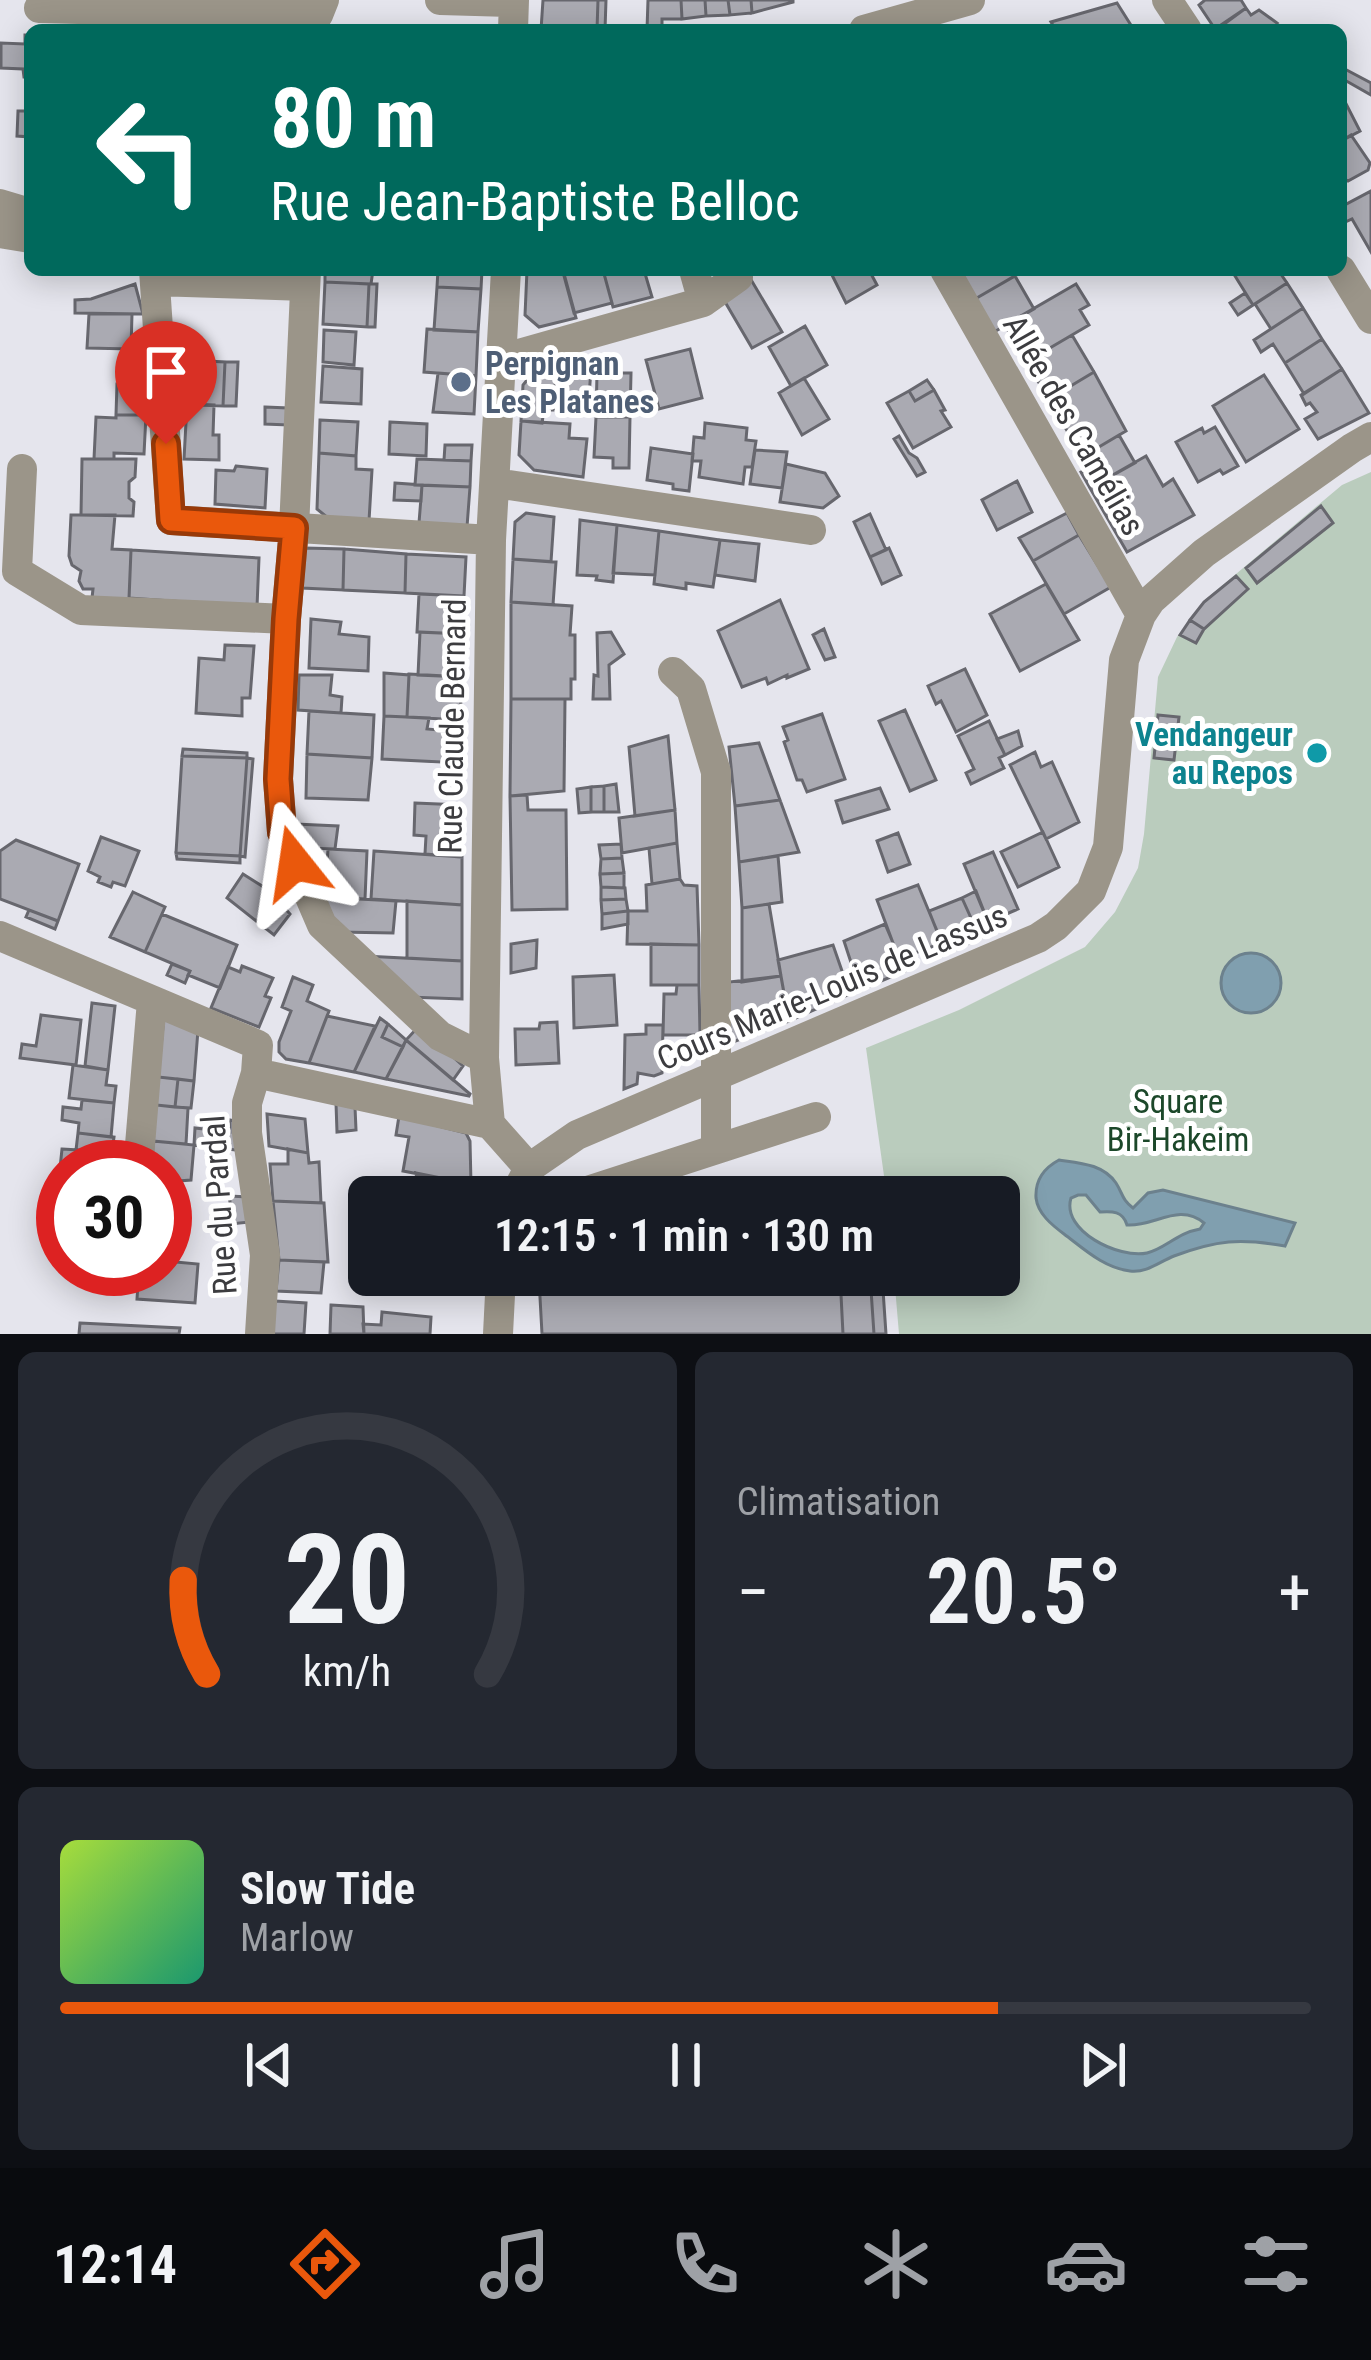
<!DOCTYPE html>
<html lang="fr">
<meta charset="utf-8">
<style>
body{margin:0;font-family:"Roboto Condensed",sans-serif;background:#242831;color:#f1f3f6;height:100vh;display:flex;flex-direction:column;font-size:45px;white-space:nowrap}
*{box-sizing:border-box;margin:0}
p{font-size:39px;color:#9ea1a6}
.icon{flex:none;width:66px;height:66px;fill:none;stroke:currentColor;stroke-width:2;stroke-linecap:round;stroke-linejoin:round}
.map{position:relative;height:1334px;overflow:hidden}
.drawer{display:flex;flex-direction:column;gap:18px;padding:18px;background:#0d0f14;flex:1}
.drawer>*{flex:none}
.guide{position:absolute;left:24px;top:24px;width:1323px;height:252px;border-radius:18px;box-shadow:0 6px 30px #0003;background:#00695c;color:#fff;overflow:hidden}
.speed{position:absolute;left:36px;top:1140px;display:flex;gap:24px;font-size:60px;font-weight:700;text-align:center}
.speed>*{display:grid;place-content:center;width:156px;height:156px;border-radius:50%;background:#171b24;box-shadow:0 6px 30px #0003;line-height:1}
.speed .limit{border:18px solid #d22;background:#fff;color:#111}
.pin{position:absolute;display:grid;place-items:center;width:102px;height:102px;color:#fff;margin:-123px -51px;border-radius:50% 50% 50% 0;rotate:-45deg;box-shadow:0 0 12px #0007}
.pin .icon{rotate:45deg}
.me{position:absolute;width:132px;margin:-66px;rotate:345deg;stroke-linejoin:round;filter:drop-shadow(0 0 9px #0008)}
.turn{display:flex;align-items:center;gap:42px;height:252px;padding:0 48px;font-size:54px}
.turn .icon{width:156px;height:156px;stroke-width:2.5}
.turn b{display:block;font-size:84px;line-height:102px}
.big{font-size:90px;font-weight:600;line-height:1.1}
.drawer .tile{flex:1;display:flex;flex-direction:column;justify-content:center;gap:18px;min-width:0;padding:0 42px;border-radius:18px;background:#242831}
.drawer .dial{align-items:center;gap:0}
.dial svg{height:312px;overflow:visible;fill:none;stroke:#363941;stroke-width:7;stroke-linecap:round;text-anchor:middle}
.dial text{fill:#f1f3f6;stroke:none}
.song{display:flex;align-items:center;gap:36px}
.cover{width:144px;height:144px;border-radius:18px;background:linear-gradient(135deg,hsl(80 70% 55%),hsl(160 70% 35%))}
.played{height:12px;border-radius:6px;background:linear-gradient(90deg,#ea580c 75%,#363941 75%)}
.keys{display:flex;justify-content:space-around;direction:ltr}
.heat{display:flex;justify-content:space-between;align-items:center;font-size:66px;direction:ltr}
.drawer .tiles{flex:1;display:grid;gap:18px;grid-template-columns:1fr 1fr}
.tile:last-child{grid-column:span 2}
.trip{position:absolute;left:348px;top:1176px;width:672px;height:120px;border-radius:18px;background:#171b24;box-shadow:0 6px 30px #0003;font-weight:600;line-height:120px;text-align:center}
.dock{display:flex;height:192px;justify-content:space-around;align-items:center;background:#090b0e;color:#9ea1a6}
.dock .icon{width:84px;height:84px}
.dock .current{color:#ea580c}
.dock b{font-size:54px;color:#f1f3f6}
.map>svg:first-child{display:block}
</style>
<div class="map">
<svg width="1371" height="1334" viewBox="0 0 1371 1334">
<rect width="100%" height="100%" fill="#e5e5ed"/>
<!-- green -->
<path fill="#baccbd" d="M1371,472V1334H899L894,1275H999V1197H887L866,1048L959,1010L1085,947L1115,912L1138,868L1144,834L1158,677L1177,637L1205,600L1342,485Z"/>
<!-- water -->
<path fill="#809faf" stroke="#6c818d" stroke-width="3" fill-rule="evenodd" d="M1221 983a30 30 0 1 1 60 0a30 30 0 1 1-60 0Z
M1059,1160C1080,1163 1103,1164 1116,1183C1123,1194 1122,1200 1133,1208L1148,1193L1163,1190L1295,1223L1285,1246C1240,1238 1217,1240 1174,1256C1159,1262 1147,1273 1130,1271C1104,1268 1084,1249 1064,1234C1052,1225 1038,1214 1036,1198C1035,1181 1044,1168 1059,1160ZM1078,1195H1086L1100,1212C1112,1211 1123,1211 1127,1225C1154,1227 1179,1202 1204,1223L1200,1229C1177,1233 1165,1249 1147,1253C1119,1259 1061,1231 1071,1198Z"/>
<!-- building -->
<path fill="#aaaab2" stroke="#67676e" stroke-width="3" d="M543,0H598L597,30H541Z
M598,0H606L605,30H597Z
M648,0H681L682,19H662V30H647Z
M681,0H705L706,16L682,19Z
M705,0H728L730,15L706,16Z
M728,0H751L752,13L730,15Z
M751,0H793V2L752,13Z
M1205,0H1241L1246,8L1215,29L1199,5Z
M1117,3L1134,30H1056L1051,22Z
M1246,8L1251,15L1259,10L1277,23L1268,30H1216Z
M25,35H30V77H24L23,69L1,68V43L25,44Z
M1341,67L1371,83V95L1341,78Z
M1341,94L1360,131L1341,141Z
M18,111H30V142V137L17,136Z
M1351,135L1370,163L1368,170L1348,181L1341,177V141Z
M1371,191V252L1352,219L1341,224V207Z
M325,270H373L371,284L325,282Z
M438,270H482L481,289L437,287Z
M527,270H563L576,318L539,327L525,315Z
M572,270H603L612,303L574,313L563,272Z
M603,270H644L652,297L613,307Z
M841,270H869L877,285L846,303L832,275Z
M959,270H1015L1018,274L975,299Z
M1244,270H1278L1287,283L1253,305L1235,276Z
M1015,276L1034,309L994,332L975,299Z
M750,278L782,332L752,348L721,295Z
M325,282L369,284L367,327L323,324Z
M1287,283L1303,308L1271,329L1255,304Z
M135,284L143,314L75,313V300L91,299Z
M369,284H377L375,327H367Z
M1076,284L1089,305L1080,310L1089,325L1026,362L1005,325Z
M437,287L481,289L478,332L434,330Z
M1245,293L1253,305L1238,315L1230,303Z
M1303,308L1322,339L1285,363L1273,344L1261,352L1254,340Z
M89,314H132L131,349L87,348Z
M805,326L827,365L791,386L769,347Z
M427,329L478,332L476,376L424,372Z
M324,330L356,332L354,365L323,362Z
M1072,335L1094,372L1049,399L1026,362Z
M1322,339L1342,369L1304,394L1285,363Z
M690,349L702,398L659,409L646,360Z
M592,356L588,410L553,408L557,366Z
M166,359L225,362L223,406L169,404Z
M225,362H238L236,406H223Z
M323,366L362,369L361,404L321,402Z
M557,366L553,410H544L542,423L521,421L523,385L534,371Z
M1342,369L1369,413L1318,439L1305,419L1317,412L1310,403L1306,405L1301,395Z
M1094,372L1126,431L1082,457L1049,399Z
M438,373L476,376L474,414L433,412Z
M597,373H631L630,417H596Z
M1264,375L1299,429L1246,462L1213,406Z
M804,378L829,419L802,435L779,393Z
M927,380L934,390L915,401L909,391Z
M117,384H147L146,415H116Z
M934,390L945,410L941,411L951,427L913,448L887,403L909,391L915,401Z
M187,404L214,405L213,435H219V460L184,459Z
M265,407L288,408V425L265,424Z
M116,415H146L144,454L114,453V459H94L96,417L116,418Z
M596,417H630L629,468H613V458L594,457Z
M320,420L358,422L356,456L319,453Z
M521,421L570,424L569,438L587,439L583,477L534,470L519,455Z
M390,422L427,424L426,456L389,454Z
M705,423L747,428L746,440L756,441L752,467H745L743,484L699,477L701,461H692L694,437L704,438Z
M1215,427L1238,466L1223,474L1220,470L1198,482L1176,442L1202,428L1204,433Z
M1119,435L1135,463L1090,488L1081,472L1088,468L1082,457Z
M899,436L909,453L917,458L925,472L917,476L894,439Z
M445,445H472L471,461L444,460Z
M651,448L693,454L689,491L673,489V484L647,480Z
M755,450L787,452L782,488L750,484Z
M319,453L356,456V469L372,470L369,521L328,518L317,509Z
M1146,456L1163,486L1173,479L1194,515L1127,552L1090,488Z
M82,459H136L135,477L129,482V498L134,502L133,516L81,515Z
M417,459L471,461L470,487L415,485Z
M786,464L825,473L839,496L823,508L780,502Z
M236,466L267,469L265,508L215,504L216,470L234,471Z
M1017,481L1032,512L997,530L982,500Z
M395,483L422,485L421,501L394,500Z
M422,485L470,487L467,527L419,523Z
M1321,506L1333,523L1257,583L1246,568Z
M526,513L554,517L551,562L513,559L515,522Z
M1067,513L1079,535L1033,561L1019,538Z
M870,514L886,550L870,557L854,522Z
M71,515H115L112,549L131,550L129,600L92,598L93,589H83L79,581L81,571L72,565L69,556Z
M580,520L617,525L613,582L596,580L597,576L577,575Z
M617,525L659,531L655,575L613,573Z
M659,531L720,540L713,587L686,583V589L654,584Z
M1079,535L1111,587L1064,614L1033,561Z
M720,540L759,544L755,581L715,575Z
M304,548L344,549L343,590L302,588Z
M889,548L901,575L882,584L870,557Z
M344,549L406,554L405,593L343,590Z
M131,550L259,558L257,607L129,598Z
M406,554L466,557L464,596L405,593Z
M513,559L556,562L553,605L511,602Z
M1236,576L1248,589L1204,629L1190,620L1204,602Z
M1046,584L1079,640L1020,671L990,614Z
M419,594L464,596L463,634L417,632Z
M780,600L809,669L787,678V675L768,684L766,678L742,687L718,631Z
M511,602L572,606L570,635H575V679H571V699H511Z
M311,619L341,622L339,634L369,637L368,671L309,668Z
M1190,620L1204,629L1196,643L1180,635Z
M824,629L835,657L825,660L813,635Z
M420,632L463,634L462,677L418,675Z
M611,632L624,654L609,665L610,699H593L594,675L598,676L597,633Z
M225,645L254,646L250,698H242V716L196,713L199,658L224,660Z
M965,669L987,715L956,732L941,701L936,704L928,686Z
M384,673L409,675L407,717L384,716Z
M409,674L462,677L460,720L407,717Z
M299,675H332L330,695L342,697L341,713L298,710Z
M511,699H565L564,791L510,796Z
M905,710L936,780L910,791L879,721Z
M309,711L374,715L372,758L307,754Z
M822,714L845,779L807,792L802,780H797L784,742L788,740L783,727Z
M1158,715L1179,717L1174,760L1154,758Z
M384,716L429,718L427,729L461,732V763L382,759Z
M989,721L1005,755L999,758L1004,768L971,784L966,773L974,769L958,736Z
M1018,731L1022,746L1005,755L997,739Z
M668,736L675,810L635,816L629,747Z
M759,743L780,800L735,806L729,747Z
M183,749L247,753V758L182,756Z
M1035,752L1041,767L1052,762L1079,822L1046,839L1010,765Z
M307,754L372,758L368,800L306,798Z
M182,756L247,758L240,856L176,853Z
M247,758L253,759L245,857L240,856Z
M616,784L619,812H604V786Z
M604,786V812H591V787Z
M591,787V812L579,813L577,789Z
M880,788L889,809L843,823L836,801Z
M527,795L528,810H566L567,909L512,910L510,796Z
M780,800L799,852L739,862L735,806Z
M415,803L461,805L462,857L425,854L426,836L414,835Z
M675,810L677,843L622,853L619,818Z
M295,824L338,826L335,849L305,848Z
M1043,832L1059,867L1018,887L1001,852Z
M898,833L910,864L888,872L877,841Z
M101,837L139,851L125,886L113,882L111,887L98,882L100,877L88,871Z
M16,840L79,864L58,921L0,899V851Z
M677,843L680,879L652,884L649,848Z
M621,844L622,858L601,859L599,845Z
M328,849L367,851L365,899L325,897Z
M374,851L462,857V905L371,899Z
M993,852L1018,909L988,922L964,864Z
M176,853L240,856V863L177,859Z
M778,856L782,902L742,908L739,862Z
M622,858L624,873L600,874L601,859Z
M624,873V888L601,887L600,874Z
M243,874L270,891L290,914L274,935L227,898Z
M680,879L684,885L697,886L699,945L627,944L628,911H647L646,885Z
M918,885L942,943L899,959L877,900Z
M601,887L625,888L626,899L601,900Z
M976,891L992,932L980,938L962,898Z
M133,892L165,907L145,952L110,937Z
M322,897L396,901L393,933L338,932Z
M962,898L980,938L946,954L929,911Z
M626,899L628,911L602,914L601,900Z
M407,901L462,905V961L407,958Z
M769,904L781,976L742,982V908Z
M29,910L58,921L55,929L26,917Z
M628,911V924L602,929V914Z
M162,914L237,945L220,988L188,975L190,971L145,952Z
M885,924L905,971L860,990L844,941Z
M537,940L536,968L511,973V944Z
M651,944L699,945V985H651Z
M833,945L850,994L789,1021L778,960Z
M364,956L462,961V999L408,997Z
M172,964L190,971L185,983L167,975Z
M242,966L273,978L265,996L271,998L259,1027L211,1008L228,967L240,972Z
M614,975L617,1025L574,1028L573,977Z
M781,976L789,1021L730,1043L729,982Z
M293,977L313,985L307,1001L329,1011L309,1063L286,1059L279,1052V1042L291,1011L282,1007Z
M677,985H699L700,1035H663L664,994H676Z
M92,1003L115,1006L108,1070L85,1066Z
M41,1015L81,1020L76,1065L20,1058L22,1044L36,1046Z
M164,1016L198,1030L194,1081L158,1077Z
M327,1016L375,1026L354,1072L309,1063Z
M380,1018L388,1024L382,1037L403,1047L386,1079L354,1072Z
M557,1022L559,1063L516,1065L515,1029H539L540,1023Z
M388,1024L406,1040L403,1047L382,1037Z
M646,1025H663L662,1073L654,1076L638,1073L637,1084L624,1089L625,1035L646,1034Z
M419,1026L463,1066L453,1080L406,1040Z
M406,1040L470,1094L469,1096L386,1079Z
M73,1065L108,1070L106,1085L116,1086L114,1103L69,1098Z
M158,1077L178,1079L175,1107L156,1105Z
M178,1079L194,1081L191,1108L175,1107Z
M82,1100L114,1103L111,1137L78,1133L79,1123L62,1120L63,1107L81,1109Z
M336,1103L355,1107L356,1130L337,1132Z
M156,1105L188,1108L186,1144L153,1141Z
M267,1114L305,1119L308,1153L269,1146Z
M399,1116L466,1133L470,1141L471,1184L403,1171L409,1137L396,1135Z
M230,1120L240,1122L244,1151L194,1145L195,1128L230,1132Z
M78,1133L114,1137L112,1152L76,1150Z
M153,1141L194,1145L191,1180L165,1182V1167H152Z
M62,1149L112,1152L111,1167H63V1178H59Z
M288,1149L308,1153L309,1163L319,1162L321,1203L273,1201L270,1164H288Z
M416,1173L471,1184V1197H419Z
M229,1196L248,1197L250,1222L220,1225L219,1209L231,1208Z
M165,1199L188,1202L184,1235L165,1232Z
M273,1201L324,1203L328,1262L279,1260Z
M351,1205H362L365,1265L356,1264Z
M279,1260L324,1262L321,1293L276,1291Z
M165,1261L198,1264L195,1303L137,1299L139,1269H165Z
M413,1275H471V1289Z
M609,1275H840L843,1334H542L539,1279Z
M840,1275H870L874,1334H843Z
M870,1275H882L886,1334H874Z
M275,1301L306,1303L304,1334H271Z
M331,1305L363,1307L364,1334H330Z
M382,1312L431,1317L430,1334H364L363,1324L381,1325Z
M80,1323L180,1328L179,1334H79Z"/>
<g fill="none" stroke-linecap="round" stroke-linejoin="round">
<!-- minor -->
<path stroke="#9b9589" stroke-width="30" d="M440,0L513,2
M1167,0L1187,30
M39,8L318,15L324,0
M513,30L514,0
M864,30L970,0
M0,204L30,213
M0,233L30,238
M154,270L171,520L491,540
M306,270L294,528L286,619L278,779L282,832L322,925L440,1036L484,1058
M506,270L491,540L484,1058L490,1124L529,1168
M694,270L703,302
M945,270L1141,615
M1341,270L1371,319
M155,281L305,286
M501,359L703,302L738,277
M22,469L17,571L81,610L286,619
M495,483L811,530
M673,672L691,689L716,772V1149
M0,936L258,1045L256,1073L247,1103V1133L265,1255L260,1334
M256,1073L490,1124
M139,1157L152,1001
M514,1197L529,1168L577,1135L1038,938L1056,926L1091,891L1108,847L1124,660L1141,615L1151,600L1204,553L1352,448L1371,437
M569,1197L816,1117
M498,1334L501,1275"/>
</g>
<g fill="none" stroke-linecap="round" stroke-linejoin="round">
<!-- route casing -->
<g stroke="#983908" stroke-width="30">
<path id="route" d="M166,444L171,520L294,528L286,619L278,779L282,832L295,863"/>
</g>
<!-- route -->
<use href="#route" stroke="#ea580c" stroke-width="21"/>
</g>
<!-- markers -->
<circle fill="#5c6f8a" stroke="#fff" stroke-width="4.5" cx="461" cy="382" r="12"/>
<circle fill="#0f9aa8" stroke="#fff" stroke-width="4.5" cx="1317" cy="753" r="12"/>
<g text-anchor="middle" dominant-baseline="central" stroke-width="10" stroke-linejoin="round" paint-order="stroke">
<!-- service labels -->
<g font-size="33" font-weight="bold" fill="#4e5e75" stroke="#fff" text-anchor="start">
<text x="485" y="363">Perpignan<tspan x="485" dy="38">Les Platanes</tspan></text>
</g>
<!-- street labels -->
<g font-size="33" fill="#3c3c3f" stroke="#fff">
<text transform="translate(1074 425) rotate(60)">Allée des Camélias</text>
<text transform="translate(452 726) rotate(-89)">Rue Claude Bernard</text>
<text transform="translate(832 987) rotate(-23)">Cours Marie-Louis de Lassus</text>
<text transform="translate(219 1205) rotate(-94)">Rue du Pardal</text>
</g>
<!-- culture labels -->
<g font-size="33" font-weight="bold" fill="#0d838f" stroke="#fff" text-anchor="end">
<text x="1293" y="734">Vendangeur<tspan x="1293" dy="38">au Repos</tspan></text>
</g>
<!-- park labels -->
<g font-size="33" fill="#1c482a" stroke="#fff">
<text x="1178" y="1101">Square<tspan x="1178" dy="38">Bir-Hakeim</tspan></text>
</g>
</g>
</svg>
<div class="speed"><div class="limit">30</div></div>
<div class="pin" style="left:166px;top:444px;background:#d93025"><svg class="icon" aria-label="arrive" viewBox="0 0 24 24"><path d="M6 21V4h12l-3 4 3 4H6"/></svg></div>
<svg class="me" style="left:295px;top:863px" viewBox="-20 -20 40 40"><path d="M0-17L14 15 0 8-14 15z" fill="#ea580c" stroke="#fff" stroke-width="4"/></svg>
<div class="trip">12:15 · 1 min · 130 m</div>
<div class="guide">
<div class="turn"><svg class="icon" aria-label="left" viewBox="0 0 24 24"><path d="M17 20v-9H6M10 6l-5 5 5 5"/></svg><div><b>80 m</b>Rue Jean-Baptiste Belloc</div></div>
</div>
</div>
<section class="drawer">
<div class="tiles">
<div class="tile dial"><svg viewBox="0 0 100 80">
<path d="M14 69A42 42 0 1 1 86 69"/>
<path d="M14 69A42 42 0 0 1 8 45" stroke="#ea580c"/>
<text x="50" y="56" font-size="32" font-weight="700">20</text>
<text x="50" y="72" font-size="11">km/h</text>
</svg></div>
<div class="tile"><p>Climatisation</p>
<div class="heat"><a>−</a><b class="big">20.5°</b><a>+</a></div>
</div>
<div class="tile">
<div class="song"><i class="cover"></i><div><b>Slow Tide</b><p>Marlow</p></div></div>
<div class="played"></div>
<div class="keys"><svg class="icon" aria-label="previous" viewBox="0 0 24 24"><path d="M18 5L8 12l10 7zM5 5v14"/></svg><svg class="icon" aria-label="pause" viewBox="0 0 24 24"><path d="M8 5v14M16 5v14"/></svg><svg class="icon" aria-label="next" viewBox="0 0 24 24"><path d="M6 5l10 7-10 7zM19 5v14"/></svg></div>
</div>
</div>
</section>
<nav class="dock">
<b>12:14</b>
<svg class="icon current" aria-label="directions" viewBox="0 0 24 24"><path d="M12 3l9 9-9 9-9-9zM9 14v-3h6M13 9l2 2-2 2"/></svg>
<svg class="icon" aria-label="music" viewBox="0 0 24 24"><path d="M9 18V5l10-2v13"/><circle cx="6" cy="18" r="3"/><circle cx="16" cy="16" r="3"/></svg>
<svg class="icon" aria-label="phone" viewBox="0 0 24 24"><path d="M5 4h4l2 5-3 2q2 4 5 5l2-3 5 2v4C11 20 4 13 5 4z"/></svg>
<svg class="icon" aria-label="climate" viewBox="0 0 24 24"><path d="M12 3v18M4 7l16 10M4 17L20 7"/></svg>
<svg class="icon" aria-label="car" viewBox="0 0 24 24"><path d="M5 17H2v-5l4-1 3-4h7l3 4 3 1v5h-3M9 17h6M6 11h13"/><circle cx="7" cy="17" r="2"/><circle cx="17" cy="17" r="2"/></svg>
<svg class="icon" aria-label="filters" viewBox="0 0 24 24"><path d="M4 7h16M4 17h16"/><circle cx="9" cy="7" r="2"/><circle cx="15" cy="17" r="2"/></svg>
</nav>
